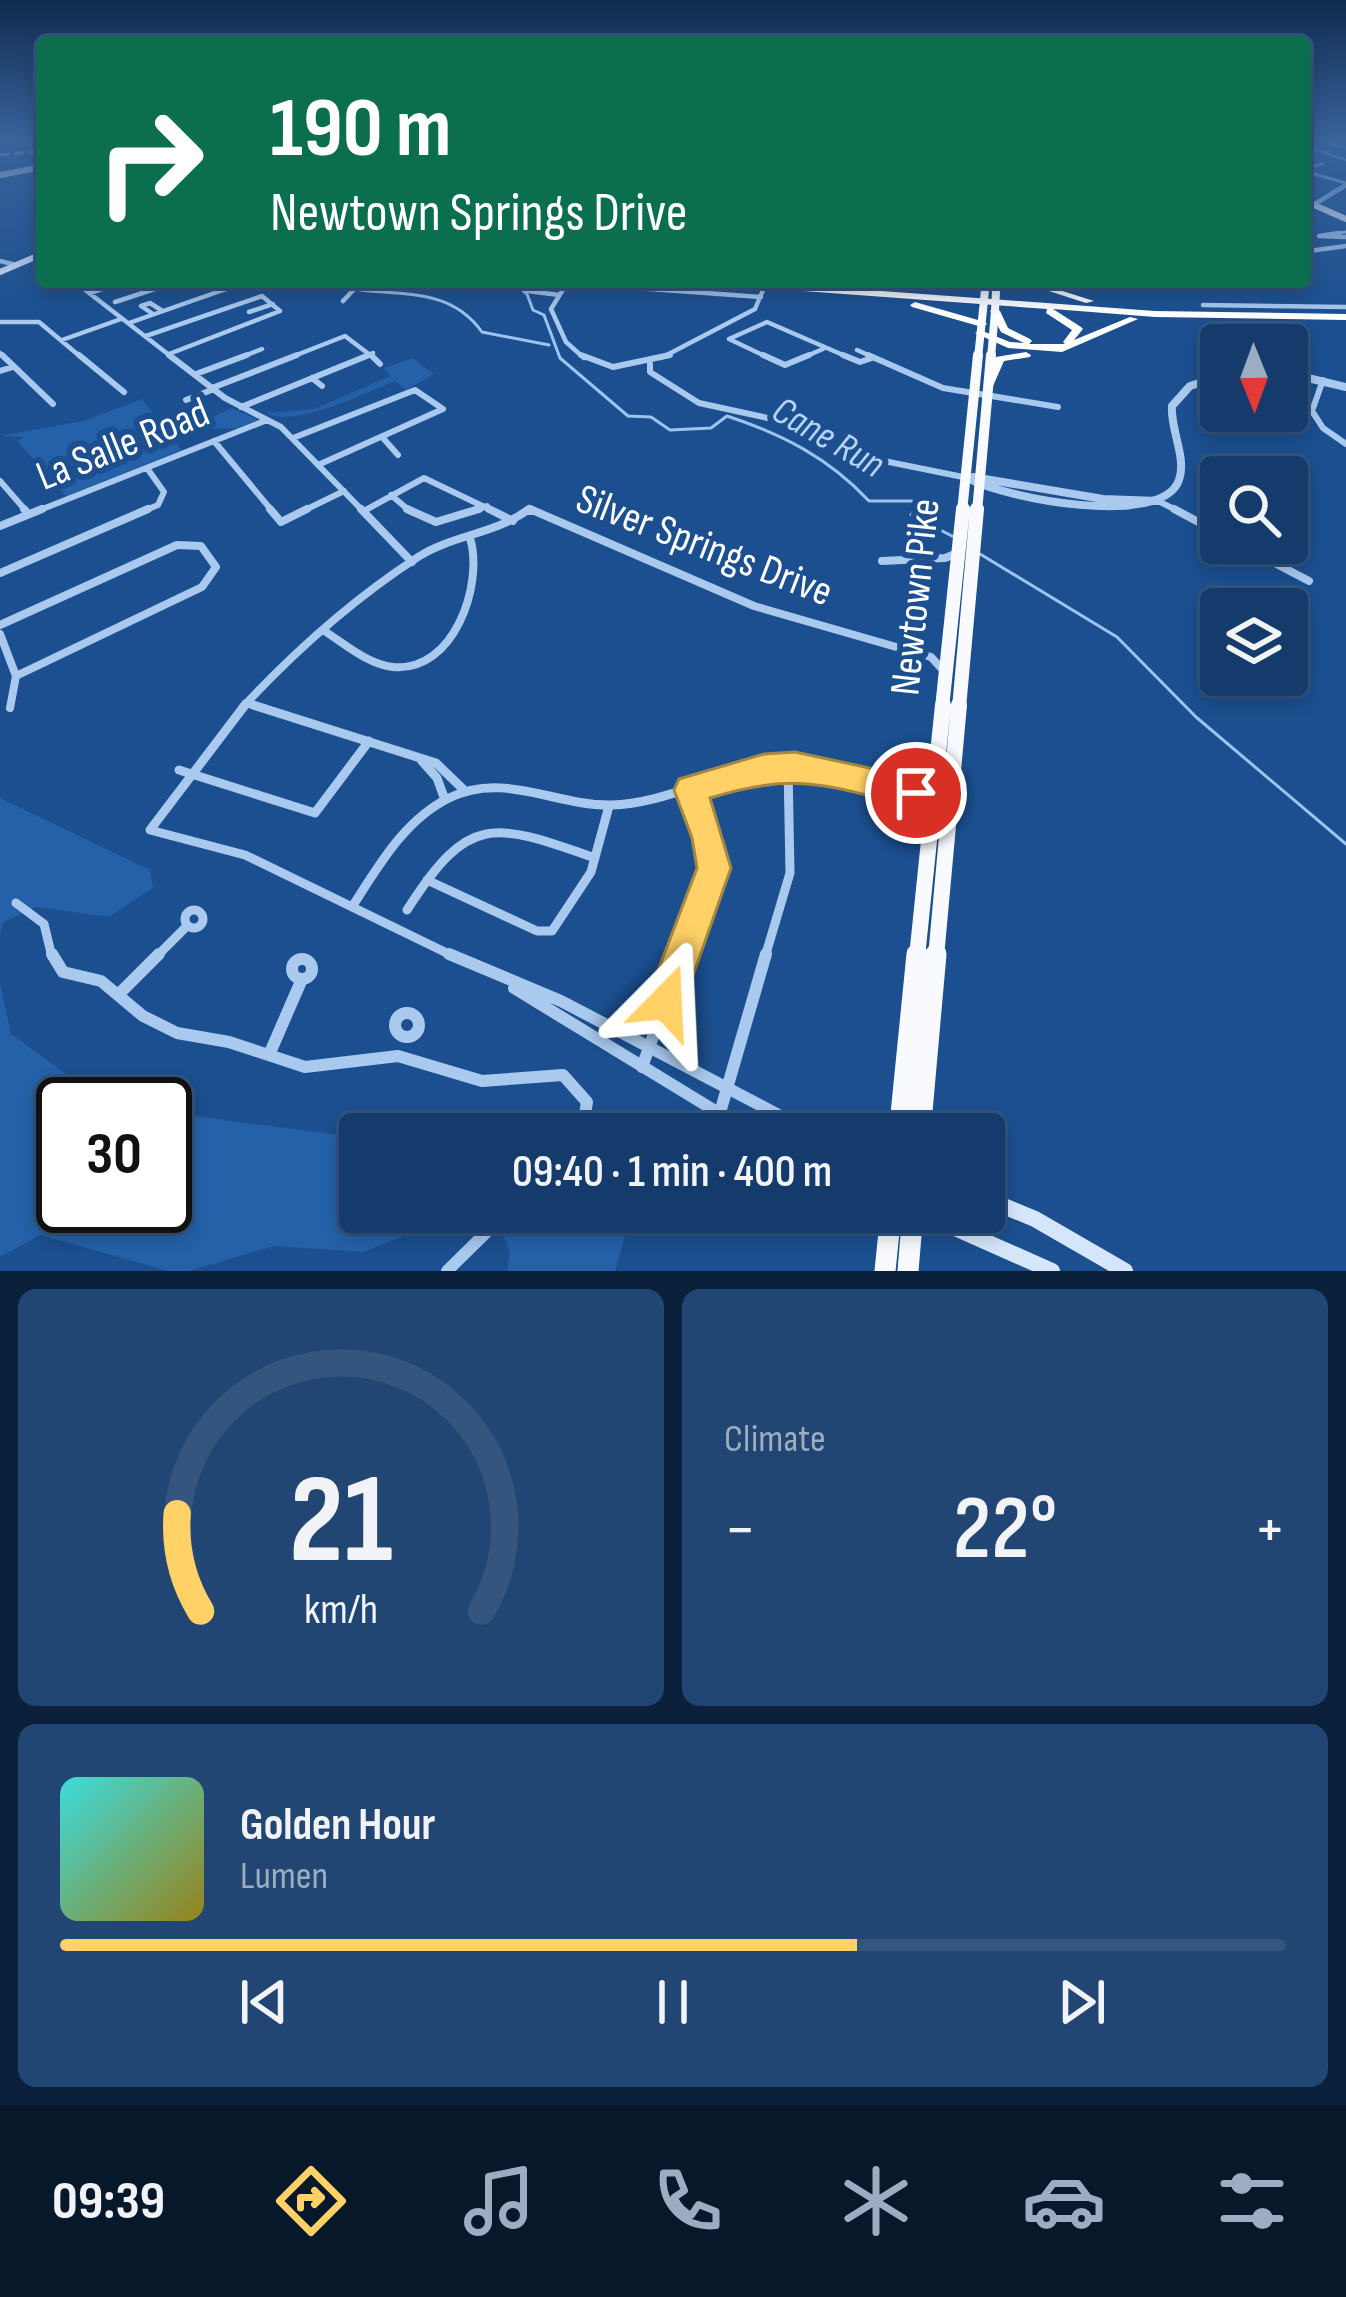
<!DOCTYPE html>
<meta charset="utf-8">
<style>
body{margin:0;font-family:"Sofia Sans Condensed",sans-serif;background:#214673;color:#f1f3f6;height:100vh;display:flex;flex-direction:column;font-size:45px;white-space:nowrap}
*{box-sizing:border-box;margin:0}
p{font-size:39px;color:#9dadc1}
.icon{flex:none;width:66px;height:66px;fill:none;stroke:currentColor;stroke-width:2;stroke-linecap:round;stroke-linejoin:round}
.map{position:relative;height:1271px;overflow:hidden}
.side{display:flex;flex-direction:column;gap:18px;padding:18px;background:#0b203b;flex:1}
.side>*{flex:none}
.guide{position:absolute;left:36px;top:36px;width:1275px;height:252px;border-radius:12px;box-shadow:0 6px 18px #0003,0 0 0 3px #33557e;background:#0b6e4f;color:#fff;overflow:hidden}
.needle{width:78px;rotate:179deg}
.tools{position:absolute;left:1200px;top:324px;display:grid;gap:24px}
.tools a{display:grid;place-items:center;width:108px;height:108px;border-radius:12px;background:#143b6b;box-shadow:0 6px 18px #0003,0 0 0 3px #33557e;font-size:60px}
.speed{position:absolute;left:36px;top:1077px;display:flex;gap:24px;font-size:60px;font-weight:700;text-align:center}
.speed>*{display:grid;place-content:center;width:156px;height:156px;border-radius:50%;background:#143b6b;box-shadow:0 6px 18px #0003,0 0 0 3px #33557e;line-height:1}
.speed .limit{border:6px solid #111;border-radius:18px;background:#fff;color:#111}
.pin{position:absolute;display:grid;place-items:center;width:102px;height:102px;color:#fff;margin:-51px;border:6px solid #fff;border-radius:50%;box-shadow:0 3px 12px #0007}
.me{position:absolute;width:132px;margin:-66px;rotate:21deg;stroke-linejoin:round;filter:drop-shadow(0 0 9px #0008)}
.turn{display:flex;align-items:center;gap:42px;height:252px;padding:0 36px;font-size:54px}
.turn .icon{width:156px;height:156px;stroke-width:2.5}
.turn b{display:block;font-size:84px;line-height:102px}
.big{font-size:90px;font-weight:600;line-height:1.1}
.side .card{flex:1;display:flex;flex-direction:column;justify-content:center;gap:18px;min-width:0;padding:0 42px;border-radius:18px;background:#214673}
.side .dial{align-items:center;gap:0}
.dial svg{height:312px;overflow:visible;fill:none;stroke:#33557e;stroke-width:7;stroke-linecap:round;text-anchor:middle}
.dial text{fill:#f1f3f6;stroke:none}
.song{display:flex;align-items:center;gap:36px}
.cover{width:144px;height:144px;border-radius:18px;background:linear-gradient(135deg,hsl(180 70% 55%),hsl(50 70% 35%))}
.played{height:12px;border-radius:6px;background:linear-gradient(90deg,#ffd166 65%,#33557e 65%)}
.keys{display:flex;justify-content:space-around;direction:ltr}
.heat{display:flex;justify-content:space-between;align-items:center;font-size:66px;direction:ltr}
.side .tiles{flex:1;display:grid;gap:18px;grid-template-columns:1fr 1fr}
.card:last-child{grid-column:span 2}
.trip{position:absolute;left:339px;top:1113px;width:666px;height:120px;border-radius:12px;background:#143b6b;box-shadow:0 6px 18px #0003,0 0 0 3px #33557e;font-weight:600;line-height:120px;text-align:center}
.tab-bar{display:flex;height:192px;justify-content:space-around;align-items:center;background:#08182b;color:#9dadc1}
.tab-bar .icon{width:84px;height:84px}
.tab-bar .active{color:#ffd166}
.tab-bar b{font-size:54px;color:#f1f3f6}
.map>svg:first-child{display:block}
</style>
<div class="map">
<svg width="1346" height="1271" viewBox="0 0 1346 1271">
<rect width="100%" height="100%" fill="#1b4f8f"/>
<!-- green -->
<path fill="#2461a8" d="M413,358L434,374L406,390L395,381C365,393 295,428 266,413L314,409L390,376L384,368Z
M142,399L163,426H193L232,408L258,420L237,428L168,431L181,450L66,496L17,441L25,437L0,436L83,421Z
M0,798L150,870L153,888L109,917L36,907L4,922L0,933Z
M0,982L11,1034L102,1100L122,1104H63V1206H165V1112L360,1138V1212H468L362,1252L274,1246L189,1271H169L40,1235L0,1257Z
M494,1212H632L615,1271H507L510,1252Z"/>
<g fill="none" stroke-linecap="round" stroke-linejoin="round">
<!-- stream -->
<path stroke="#9cc4f0" stroke-width="3" d="M313,282L349,288
M513,282L527,294L533,310L544,315L560,358L628,416L651,417L670,430L711,428L727,416C782,434 829,458 869,501H912L917,507L911,515L952,536
M360,290C408,295 452,290 482,332L549,345
M980,554L1117,637L1196,717L1346,844"/>
<!-- minor-far5 -->
<path stroke="#a9c9ee" stroke-width="3" d="M1314,139L1346,148
M1305,146L1346,160
M1305,168L1323,164
M1314,174L1346,183
M1319,236L1346,232"/>
<!-- minor-far4 -->
<path stroke="#a9c9ee" stroke-width="4.5" d="M1339,233L1319,236L1346,237
M1309,251L1346,246
M0,261L16,265
M75,282L173,358
M223,290L232,287L224,282
M528,291L559,295
M90,293L123,282
M343,301L361,282
M115,302L176,282
M1203,305L1346,307
M249,312L273,304
M153,314L141,306L150,303L161,310
M0,322H39L82,358
M129,323L223,290
M146,336L262,296L280,311L169,354
M729,339L767,322L850,358
M729,339L769,358
M62,340L121,319
M857,350L875,358
M0,353L5,358
M239,358L262,349
M289,358L345,336L374,358
M361,358L373,353
M584,358L566,342L551,309L567,283L761,297
M661,358L755,309L763,290
M802,358L823,349"/>
<!-- minor-far3 -->
<path stroke="#a9c9ee" stroke-width="6" d="M2,355L53,404
M79,355L124,392
M169,355L225,398L281,427L364,512
M371,355L380,364
M581,355L613,367L670,355
M763,355L785,365L809,355
M843,355L860,362L872,358
M868,355L943,388L1058,407
M650,364V372L699,403L768,418L879,460L968,478
M0,371L13,367
M196,374L247,355
M312,378L322,386
M1323,380L1312,411L1323,428L1346,444
M212,388L297,355
M186,400L214,389
M241,407L369,355
M293,438L415,390L443,409L318,465
M383,438L398,455
M214,441L273,512
M0,481L27,512
M391,495L411,512
M1158,501L1180,512
M364,511L424,478L495,512
M35,512L267,420
M141,512L158,505L164,492L147,468
M301,512L344,491
M472,512L487,506
M525,512H537"/>
<!-- minor-far2 -->
<path stroke="#a9c9ee" stroke-width="8" d="M24,509L28,514
M270,509L281,522L307,509
M361,509L412,562
M407,509L436,522L479,509
M489,509L513,521
M530,509L754,606L931,657L944,671
M1174,509L1221,534
M0,526L42,509
M1237,543L1309,581
M882,561L945,558L960,552
M0,573L148,509
M0,625L177,545L201,546L216,567L202,587L16,676
M326,632C346,645 368,664 393,667C454,673 484,584 470,538
M0,634L16,676L10,708
M246,703L263,708
M242,708C293,653 355,598 418,557C452,535 496,534 529,509"/>
<!-- minor-far1 -->
<path stroke="#a9c9ee" stroke-width="9" d="M245,705L150,830L245,855L455,957
M253,705L436,763L465,791
M421,760L437,778L445,800
M179,770L315,813L369,741
M427,880L537,931H552L591,872L609,806
M16,903L44,924L52,957
M352,907C378,867 404,820 449,798C504,771 555,806 611,805C657,804 700,782 744,772C803,758 859,777 916,792L930,805
M185 919a9 9 0 1 1 18 0a9 9 0 1 1-18 0Z
M407,910C469,813 492,822 595,858
M156,957L186,927
M682,957L714,868L690,790
M765,957L790,873L788,766"/>
<!-- minor -->
<path stroke="#a9c9ee" stroke-width="12" d="M52,954L63,972L101,981L143,1016L177,1033L229,1042L305,1067L398,1056L482,1081L563,1075L587,1102L582,1134
M449,954L561,1001L815,1134
M292 969a10 10 0 1 1 20 0a10 10 0 1 1-20 0Z
M514,988L753,1134
M118,995L159,954
M395 1025a12 12 0 1 1 24 0a12 12 0 1 1-24 0Z
M269,1055L302,979
M642,1067L683,954
M719,1116L766,954
M447,1271L507,1212"/>
<!-- tertiary-far1 -->
<path stroke="#a9c9ee" stroke-width="4.5" d="M1313,205L1346,185"/>
<!-- tertiary -->
<path stroke="#a9c9ee" stroke-width="8" d="M1287,373L1346,387
M973,477L1103,499L1158,501
M968,478C1003,498 1162,529 1179,480C1187,458 1170,429 1172,406L1190,386L1221,376"/>
<!-- secondary-far1 -->
<path stroke="#d6e6fa" stroke-width="6" d="M0,272L42,254"/>
<!-- secondary -->
<path stroke="#d6e6fa" stroke-width="16" d="M984,1198L1035,1219L1125,1271
M919,1212L1052,1271"/>
<!-- primary -->
<path stroke="#f0f6ff" stroke-width="6" d="M1305,201L1346,219"/>
<!-- trunk-far5 -->
<path stroke="#f8faff" stroke-width="6" d="M0,175L42,167"/>
<!-- trunk-far4 -->
<path stroke="#f8faff" stroke-width="8" d="M978,358L983,310
M991,358L995,311"/>
<!-- trunk-far3 -->
<path stroke="#f8faff" stroke-width="10" d="M962,512L978,355
M977,512L991,355"/>
<!-- trunk-far2 -->
<path stroke="#f8faff" stroke-width="14" d="M942,708L963,509
M959,708L977,509"/>
<!-- trunk-far1 -->
<path stroke="#f8faff" stroke-width="16" d="M917,957L943,705
M936,957L959,705"/>
<!-- trunk -->
<path stroke="#f8faff" stroke-width="21" d="M899,1134L917,954
M920,1134L936,954
M885,1271L891,1212
M908,1271L913,1212"/>
<!-- motorway -->
<path fill="#fff" fill-rule="evenodd" d="M552,282H572C568,286 556,286 552,282Z
M719,282H759L1155,311L1346,314V320L1155,317L1053,309L1081,327L1083,329L1074,340L1130,317L1138,319L1062,352L1008,348L975,333L980,330L1010,342L1024,343L1001,332L990,311L995,308L1000,311L1008,328L1030,339L1032,341L1029,344H1065L1063,342L1072,330L1046,313L1047,309L723,285Z
M1021,282H1034L1094,301L1086,303Z
M915,302L985,322L987,324L982,327L912,307L910,305Z
M1026,352L1031,355L1030,357L1004,361L993,386H985L984,384L996,357Z"/>
<!-- rail -->
<path stroke="#fff" stroke-width="3" stroke-dasharray="10 4.5" stroke-linecap="butt" d="M0,155L42,151"/>
<!-- minor-bridge -->
<path stroke="#a9c9ee" stroke-width="4.5" d="M763,290L765,282"/>
<!-- trunk-bridge -->
<path stroke="#f8faff" stroke-width="8" d="M983,310L985,290
M995,311L996,291"/>
</g>
<!-- sky -->
<linearGradient id="sky" x2="0" y2="1"><stop stop-color="#0f2b4f"/><stop offset="0.44" stop-color="#39639b"/><stop offset="1" stop-color="#39639b" stop-opacity="0"/></linearGradient>
<rect width="1346" height="316" fill="url(#sky)"/>
<!-- route -->
<path fill="#ffd166" stroke="#a68842" stroke-width="3" d="M795,752L916,778L928,782L932,793L928,803L916,807C828,787 800,770 710,798L731,868L679,1015L666,1021L652,1015L646,1002L697,868L692,838L674,790L679,779L764,754Z"/>
<g text-anchor="middle" dominant-baseline="central" stroke-width="12" stroke-linejoin="round" paint-order="stroke">
<!-- far-water labels -->
<g font-size="39" font-style="italic" fill="#b5d3f5" stroke="#1b4f8f">
<text transform="translate(828 438) rotate(30)">Cane Run</text>
</g>
<!-- street labels -->
<g font-size="42" fill="#fff" stroke="#1b4f8f">
<text transform="translate(123 445) rotate(-22)">La Salle Road</text>
<text transform="translate(704 546) rotate(21)">Silver Springs Drive</text>
<text transform="translate(916 597) rotate(-84)">Newtown Pike</text>
</g>
</g>
</svg>
<div class="tools">
<a><svg class="needle" viewBox="-14 -14 28 28"><path d="M0-13l5 13h-10z" fill="#e53935"/><path d="M0 13l5-13h-10z" fill="#9dadc1"/></svg></a>
<a><svg class="icon" aria-label="search" viewBox="0 0 24 24"><circle cx="10" cy="10" r="6"/><path d="M15 15l6 6"/></svg></a>
<a><svg class="icon" aria-label="layers" viewBox="0 0 24 24"><path d="M12 4l9 5-9 5-9-5zM3 14l9 5 9-5"/></svg></a>
</div>
<div class="speed"><div class="limit">30</div></div>
<div class="pin" style="left:916px;top:793px;background:#d93025"><svg class="icon" aria-label="arrive" viewBox="0 0 24 24"><path d="M6 21V4h12l-3 4 3 4H6"/></svg></div>
<svg class="me" style="left:666px;top:1002px" viewBox="-20 -20 40 40"><path d="M0-17L14 15 0 8-14 15z" fill="#ffd166" stroke="#fff" stroke-width="4"/></svg>
<div class="trip">09:40 · 1 min · 400 m</div>
<div class="guide">
<div class="turn"><svg class="icon" aria-label="right" viewBox="0 0 24 24"><path d="M7 20v-9h11M14 6l5 5-5 5"/></svg><div><b>190 m</b>Newtown Springs Drive</div></div>
</div>
</div>
<section class="side">
<div class="tiles">
<div class="card dial"><svg viewBox="0 0 100 80">
<path d="M14 69A42 42 0 1 1 86 69"/>
<path d="M14 69A42 42 0 0 1 8 44" stroke="#ffd166"/>
<text x="50" y="56" font-size="32" font-weight="700">21</text>
<text x="50" y="72" font-size="11">km/h</text>
</svg></div>
<div class="card"><p>Climate</p>
<div class="heat"><a>−</a><b class="big">22°</b><a>+</a></div>
</div>
<div class="card">
<div class="song"><i class="cover"></i><div><b>Golden Hour</b><p>Lumen</p></div></div>
<div class="played"></div>
<div class="keys"><svg class="icon" aria-label="previous" viewBox="0 0 24 24"><path d="M18 5L8 12l10 7zM5 5v14"/></svg><svg class="icon" aria-label="pause" viewBox="0 0 24 24"><path d="M8 5v14M16 5v14"/></svg><svg class="icon" aria-label="next" viewBox="0 0 24 24"><path d="M6 5l10 7-10 7zM19 5v14"/></svg></div>
</div>
</div>
</section>
<nav class="tab-bar">
<b>09:39</b>
<svg class="icon active" aria-label="directions" viewBox="0 0 24 24"><path d="M12 3l9 9-9 9-9-9zM9 14v-3h6M13 9l2 2-2 2"/></svg>
<svg class="icon" aria-label="music" viewBox="0 0 24 24"><path d="M9 18V5l10-2v13"/><circle cx="6" cy="18" r="3"/><circle cx="16" cy="16" r="3"/></svg>
<svg class="icon" aria-label="phone" viewBox="0 0 24 24"><path d="M5 4h4l2 5-3 2q2 4 5 5l2-3 5 2v4C11 20 4 13 5 4z"/></svg>
<svg class="icon" aria-label="climate" viewBox="0 0 24 24"><path d="M12 3v18M4 7l16 10M4 17L20 7"/></svg>
<svg class="icon" aria-label="car" viewBox="0 0 24 24"><path d="M5 17H2v-5l4-1 3-4h7l3 4 3 1v5h-3M9 17h6M6 11h13"/><circle cx="7" cy="17" r="2"/><circle cx="17" cy="17" r="2"/></svg>
<svg class="icon" aria-label="filters" viewBox="0 0 24 24"><path d="M4 7h16M4 17h16"/><circle cx="9" cy="7" r="2"/><circle cx="15" cy="17" r="2"/></svg>
</nav>
